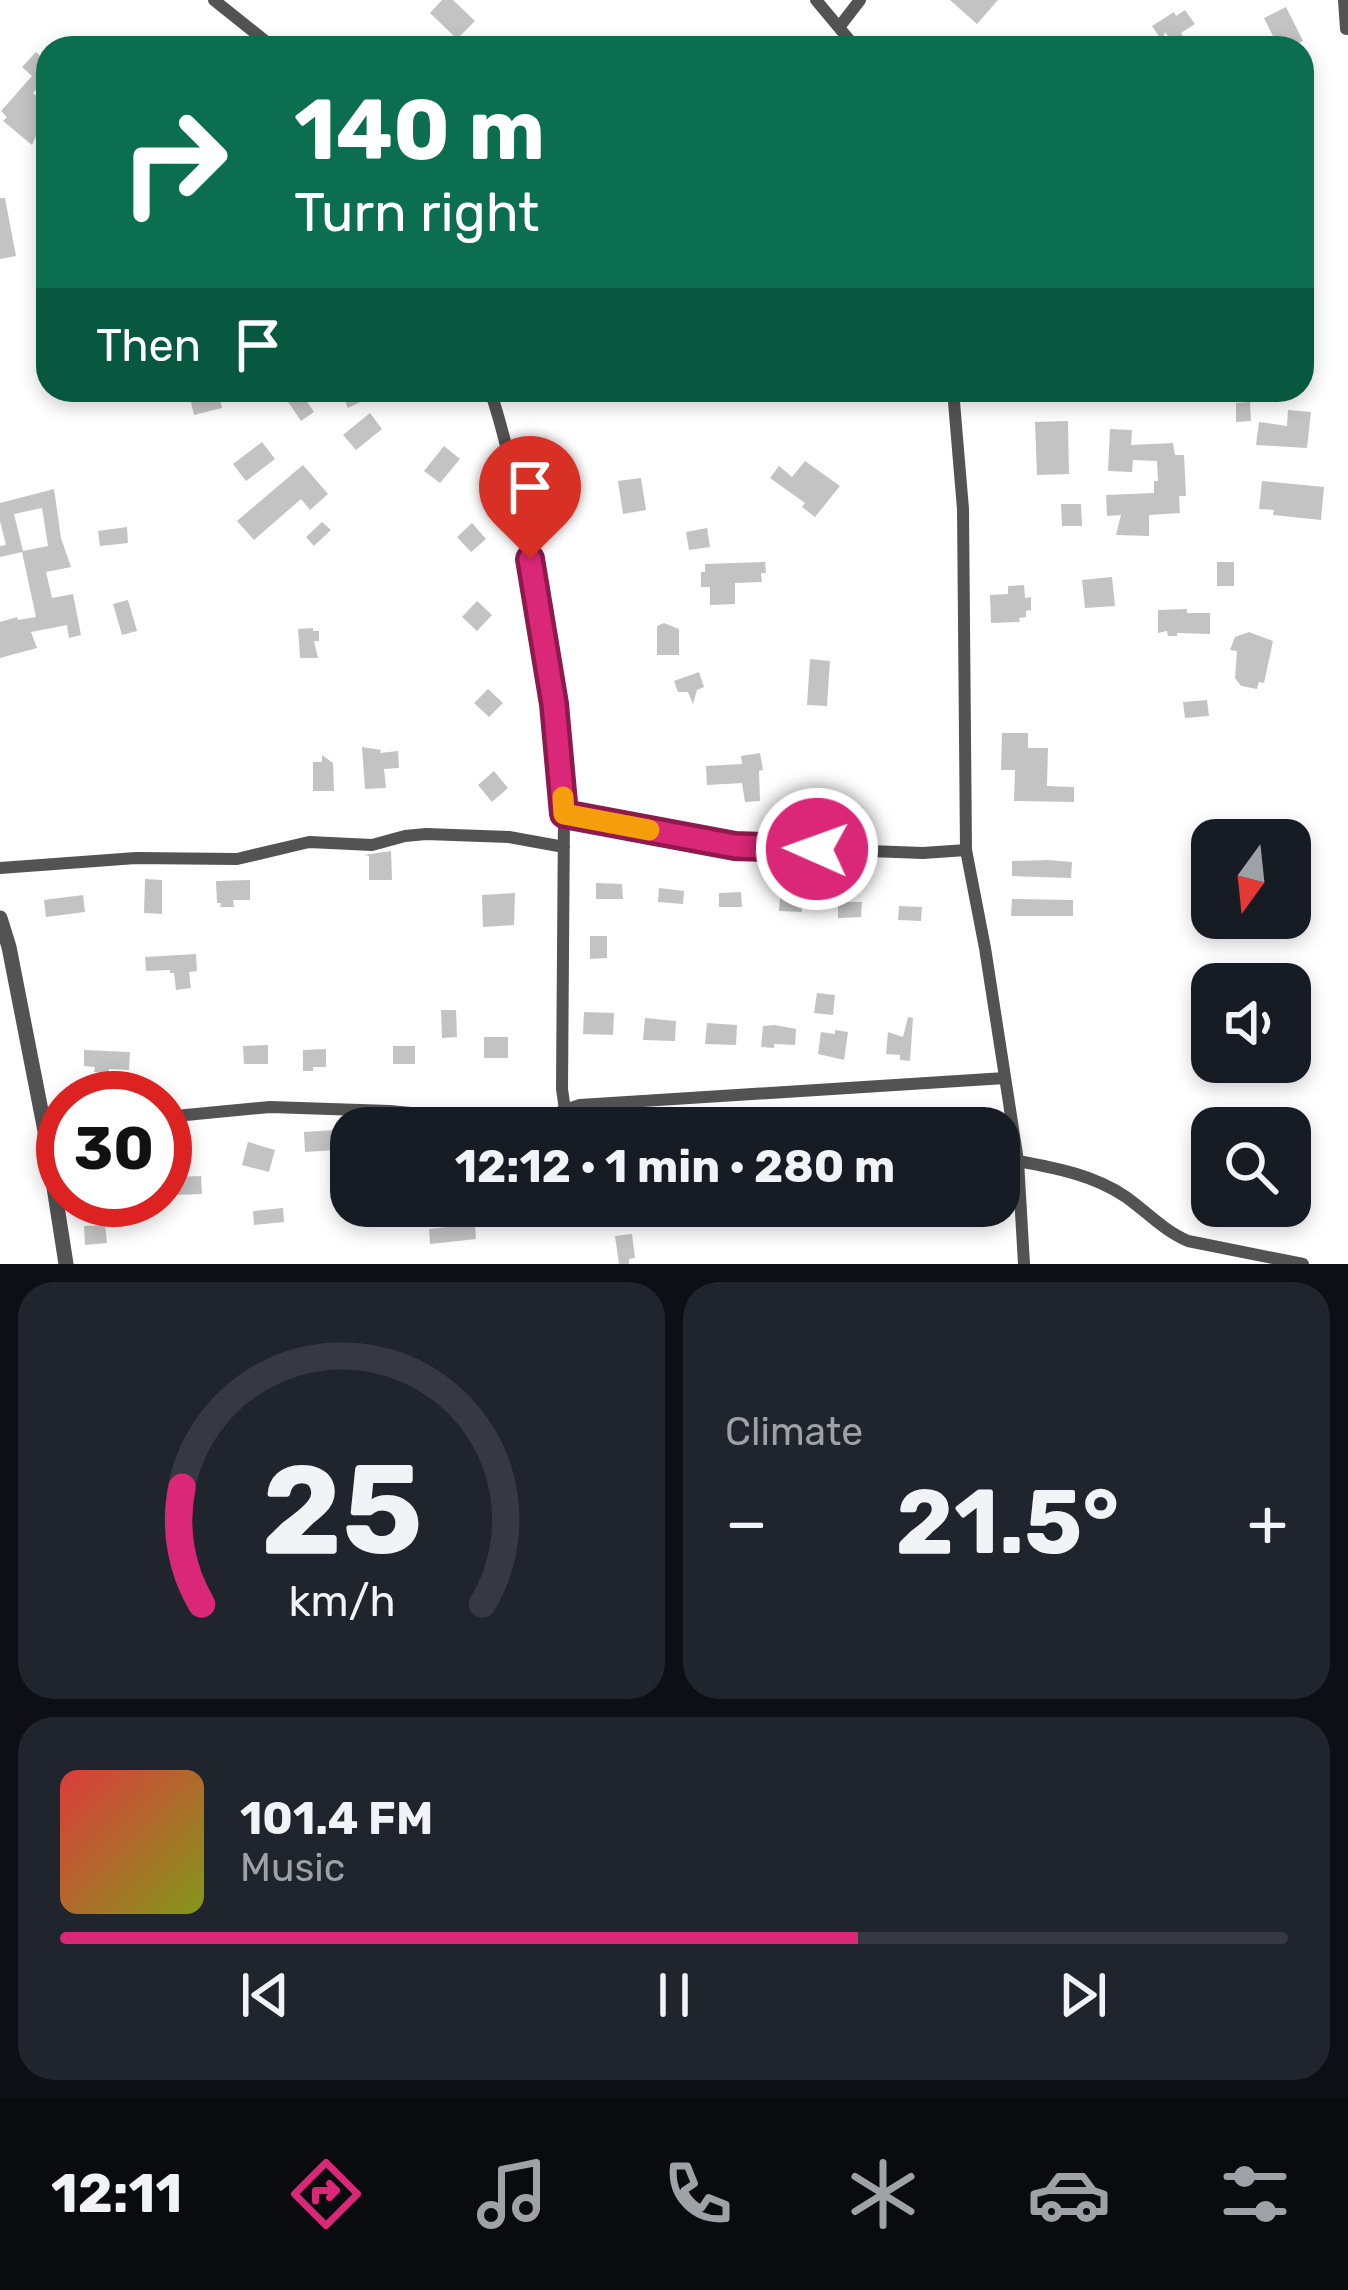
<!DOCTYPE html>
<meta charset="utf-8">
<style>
body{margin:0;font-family:Rubik,sans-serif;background:#20242c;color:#f1f3f6;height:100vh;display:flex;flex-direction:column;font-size:45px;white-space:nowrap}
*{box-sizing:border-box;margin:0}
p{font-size:39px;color:#9ea1a6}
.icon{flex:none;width:66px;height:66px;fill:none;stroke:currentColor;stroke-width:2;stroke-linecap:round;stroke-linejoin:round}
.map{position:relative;height:1264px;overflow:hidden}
.details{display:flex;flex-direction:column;gap:18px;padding:18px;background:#0d0f14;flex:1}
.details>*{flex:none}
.banner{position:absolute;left:36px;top:36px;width:1278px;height:366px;border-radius:36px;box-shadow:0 6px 18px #0003;background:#0b6e4f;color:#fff;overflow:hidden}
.needle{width:78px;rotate:195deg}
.fabs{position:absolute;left:1191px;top:819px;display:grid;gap:24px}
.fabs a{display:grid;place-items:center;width:120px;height:120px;border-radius:24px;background:#171b24;box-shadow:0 6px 18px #0003;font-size:60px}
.speed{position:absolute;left:36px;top:1071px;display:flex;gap:24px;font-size:60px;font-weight:700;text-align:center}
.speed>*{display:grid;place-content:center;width:156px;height:156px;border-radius:50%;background:#171b24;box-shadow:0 6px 18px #0003;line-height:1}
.speed .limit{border:18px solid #d22;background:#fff;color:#111}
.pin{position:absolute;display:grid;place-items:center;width:102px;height:102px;color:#fff;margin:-123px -51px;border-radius:50% 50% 50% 0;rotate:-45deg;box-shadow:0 0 12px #0007}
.pin .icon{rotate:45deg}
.me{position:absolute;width:132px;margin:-66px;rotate:272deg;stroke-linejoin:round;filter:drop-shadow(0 0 9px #0008)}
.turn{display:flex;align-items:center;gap:42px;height:252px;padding:0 60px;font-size:54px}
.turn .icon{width:156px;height:156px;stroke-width:2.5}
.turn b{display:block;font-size:84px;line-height:102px}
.then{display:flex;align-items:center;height:114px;padding:0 60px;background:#0003;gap:24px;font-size:45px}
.big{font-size:90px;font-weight:700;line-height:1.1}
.details .card{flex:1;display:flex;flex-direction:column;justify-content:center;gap:18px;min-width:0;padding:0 42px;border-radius:36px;background:#20242c}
.details .dial{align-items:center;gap:0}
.dial svg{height:312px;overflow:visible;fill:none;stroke:#363941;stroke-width:7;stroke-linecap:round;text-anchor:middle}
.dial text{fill:#f1f3f6;stroke:none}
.song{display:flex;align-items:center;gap:36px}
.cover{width:144px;height:144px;border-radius:18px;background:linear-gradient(135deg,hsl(0 70% 55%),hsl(70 70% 35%))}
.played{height:12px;border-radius:6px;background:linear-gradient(90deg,#db2777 65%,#363941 65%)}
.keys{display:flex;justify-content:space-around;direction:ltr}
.heat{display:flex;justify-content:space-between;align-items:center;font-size:66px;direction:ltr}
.details .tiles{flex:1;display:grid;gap:18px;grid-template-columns:1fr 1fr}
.card:last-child{grid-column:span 2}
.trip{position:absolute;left:330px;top:1107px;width:690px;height:120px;border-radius:36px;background:#171b24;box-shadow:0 6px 18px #0003;font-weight:700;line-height:120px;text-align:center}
.tab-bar{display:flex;height:192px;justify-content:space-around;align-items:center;background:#090b0e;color:#9ea1a6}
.tab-bar .icon{width:84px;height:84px}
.tab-bar .current{color:#db2777}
.tab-bar b{font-size:54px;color:#f1f3f6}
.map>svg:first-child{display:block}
</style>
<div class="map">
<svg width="1348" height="1264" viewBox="0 0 1348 1264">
<rect width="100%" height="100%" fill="#fff"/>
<!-- building -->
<path fill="#c3c3c3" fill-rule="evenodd" d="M442,0H453L475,21L457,39L430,13Z
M950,0H998L977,24Z
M1286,7L1303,41L1289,48H1279L1264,18Z
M1185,10L1195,24L1181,33L1192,48H1177L1165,32L1162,41L1152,26L1174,12L1176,16Z
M36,52L48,63V77L33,93L48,106V147L36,136L32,145L3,121L7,117L1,111L32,76L22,67Z
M0,198H5L16,256L0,259Z
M188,390H218L222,408L194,415Z
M280,390H299L314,412L301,421Z
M340,390H359L364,400L348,408Z
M1250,402L1251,421L1236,422V403Z
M1288,410L1311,412L1307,448L1256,445L1259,422L1287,426Z
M370,413L382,429L356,450L343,435Z
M1068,421L1069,474L1037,475L1035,422Z
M1110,429L1132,430L1131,445L1173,443L1175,455H1184L1186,496H1179L1180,513L1149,515V536L1116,535L1121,515L1107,516L1106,495L1154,493V481H1158L1157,461L1133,460L1132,472L1108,471Z
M262,442L275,459L246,481L233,464Z
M444,446L460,459L440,483L424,471Z
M805,461L840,486L815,517L802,507L805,503L770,478L779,466L792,477Z
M303,465L328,494L310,510L301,499L254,540L237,521Z
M641,478L646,510L623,514L618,481Z
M1262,481L1324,487L1321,520L1273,515L1274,510L1259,509Z
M54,489L61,538L71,567L46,572L52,598L73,594L81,635L69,638L67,625L31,632L37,648L0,658V622L17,617L18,620L36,617L22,552L0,557V546L6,545L0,521V503ZM42,508L48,546L23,551L14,514Z
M1061,504H1081L1082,526H1062Z
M322,522L331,530L314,546L306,537Z
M472,523L486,539L471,552L457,537Z
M127,527L128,543L100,546L98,531Z
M707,528L710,547L689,550L686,532Z
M765,562L766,573H761L762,582L735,583V604L710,605V587H701V572H705V564Z
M1217,562H1234V586H1217Z
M1112,577L1115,606L1085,608L1082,580Z
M1024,585L1025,598L1031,597V610L1026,611V617L1019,618L1020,622L991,623L990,595L1008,594V586Z
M128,600L137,631L122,635L113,604Z
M477,601L492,615L477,631L462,617Z
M1187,609V613H1210V634L1177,633V636H1168L1167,631L1158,633V610Z
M664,623L679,629V655H657V626Z
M313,628V631H319V641H314L318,658H300L298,629Z
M1249,632L1273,641L1264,683L1259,682L1257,689L1241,686L1235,678L1237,651L1230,650L1235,637Z
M810,659L830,661L827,706L807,705Z
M699,672L704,687L697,690L693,704L688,692H678L674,681Z
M488,689L503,703L489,717L474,703Z
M1207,700L1209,716L1185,718L1183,702Z
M1002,733H1028V748H1048L1047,786L1074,787V802L1014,801L1015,770H1001Z
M362,747L381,750L380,753L398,751L399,768L384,769L386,788L365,789Z
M760,753L763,770L759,771L760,801L745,802L742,783L707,785L706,766L742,764L741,756Z
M322,755L333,763L334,791H313V762H322Z
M494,771L508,788L492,802L478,785Z
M845,806L863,807L861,823L844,821Z
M391,851L392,880H369V856L364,855Z
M1048,860L1072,862L1071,878L1012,876V861Z
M145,879L162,880V914L144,913Z
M250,880V900H233L234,907H220L221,903H217L216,881Z
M596,883L622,884L623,899H596Z
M659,888L684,891L683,904L658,902Z
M741,892L742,907H719V893Z
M515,893L514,925L483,927L482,895Z
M83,895L85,912L46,917L44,900Z
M780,897L802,899V912L779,911Z
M1012,899L1073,900V916H1011Z
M838,902H862L861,917L838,918Z
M899,906L922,907L921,921L898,920Z
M590,936H607V958L590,959Z
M196,954L197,971L189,972L191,988L176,990L174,973H170V970L146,971L145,957Z
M817,993L835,995L833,1015L814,1013Z
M441,1010H456L457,1037L442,1038Z
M584,1012L614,1013L613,1035L583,1034Z
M908,1017L913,1018L910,1061L900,1060V1055L886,1054L888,1032L903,1037Z
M645,1018L676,1021L675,1041L643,1040Z
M707,1023L737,1025L736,1045L705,1044Z
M775,1025L796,1029L795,1045L774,1044V1048L761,1047L763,1026Z
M835,1030L848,1032L844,1060L818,1054L821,1032L835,1034Z
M484,1037H508V1058H484Z
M268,1045V1064H244L243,1046Z
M393,1046H415V1064H393Z
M326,1049V1067H313V1071H303V1050Z
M84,1050L130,1052L129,1070L109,1069V1073L94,1072L95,1067L84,1066Z
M335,1130L336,1150L305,1152L304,1132Z
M248,1142L275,1150L269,1172L242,1165Z
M201,1176L202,1194L174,1195V1177Z
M283,1208L284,1222L254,1225L253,1211Z
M475,1224L476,1239L430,1244L429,1229Z
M105,1225L107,1243L85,1245L84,1226Z
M632,1234L635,1258L629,1259V1264H619L615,1236Z"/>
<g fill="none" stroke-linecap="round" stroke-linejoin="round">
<!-- minor -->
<path stroke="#535353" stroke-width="12" d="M214,0L274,48
M816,0L856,48
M1344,0L1346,29
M840,26L860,0
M490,390C504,432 513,474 522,517C542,616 555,713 564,814L735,846L923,853L966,850
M953,390L963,509L966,850L985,948L1018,1161L1024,1264
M0,868L136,858L237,859L309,842L372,845L405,836L426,834L509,837L564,847
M565,1110L580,1105L1005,1078
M165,1117L270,1107L390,1111L511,1123L538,1122L565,1110L562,1089L564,814
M1018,1161C1056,1168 1094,1175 1126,1197C1147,1212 1164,1231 1188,1241L1303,1264"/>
<!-- tertiary -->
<path stroke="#535353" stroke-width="15" d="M0,918L9,947L46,1136L66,1264"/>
</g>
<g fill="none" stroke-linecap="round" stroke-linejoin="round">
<!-- route casing -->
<g stroke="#8e194d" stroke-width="30">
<path id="route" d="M530,559L554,704L564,814L735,846L817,849"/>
</g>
<!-- route -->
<use href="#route" stroke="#db2777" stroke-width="21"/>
<!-- slow -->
<path stroke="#f59e0b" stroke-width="21" d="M563,797L564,814L649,830"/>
</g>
</svg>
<div class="fabs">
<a><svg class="needle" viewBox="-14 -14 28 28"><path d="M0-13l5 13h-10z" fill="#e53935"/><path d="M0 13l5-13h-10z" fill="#9ea1a6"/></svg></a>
<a><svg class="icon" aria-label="sound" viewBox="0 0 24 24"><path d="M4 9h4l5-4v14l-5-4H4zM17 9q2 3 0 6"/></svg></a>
<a><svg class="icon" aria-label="search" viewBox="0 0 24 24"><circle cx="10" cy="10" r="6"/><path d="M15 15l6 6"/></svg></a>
</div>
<div class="speed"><div class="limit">30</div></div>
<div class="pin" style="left:530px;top:559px;background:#d93025"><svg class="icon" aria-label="arrive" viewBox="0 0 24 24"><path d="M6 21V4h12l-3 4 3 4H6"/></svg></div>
<svg class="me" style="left:817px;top:849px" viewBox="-20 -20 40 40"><circle r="17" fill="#db2777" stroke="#fff" stroke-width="3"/><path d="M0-11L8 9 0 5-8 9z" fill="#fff"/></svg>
<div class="trip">12:12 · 1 min · 280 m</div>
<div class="banner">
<div class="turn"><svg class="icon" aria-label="right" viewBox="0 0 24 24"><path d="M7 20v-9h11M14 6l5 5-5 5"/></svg><div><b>140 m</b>Turn right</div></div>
<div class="then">Then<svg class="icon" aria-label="arrive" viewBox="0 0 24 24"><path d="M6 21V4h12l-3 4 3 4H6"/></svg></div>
</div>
</div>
<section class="details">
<div class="tiles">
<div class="card dial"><svg viewBox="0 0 100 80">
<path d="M14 69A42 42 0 1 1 86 69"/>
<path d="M14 69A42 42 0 0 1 9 39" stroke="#db2777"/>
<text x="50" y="56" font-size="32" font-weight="700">25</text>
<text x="50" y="72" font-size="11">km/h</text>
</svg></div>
<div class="card"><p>Climate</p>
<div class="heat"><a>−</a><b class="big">21.5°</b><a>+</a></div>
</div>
<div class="card">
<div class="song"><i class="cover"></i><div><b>101.4 FM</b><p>Music</p></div></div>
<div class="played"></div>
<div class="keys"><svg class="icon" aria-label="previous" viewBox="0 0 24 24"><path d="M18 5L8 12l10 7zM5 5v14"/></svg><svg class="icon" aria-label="pause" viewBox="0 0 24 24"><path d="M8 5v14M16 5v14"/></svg><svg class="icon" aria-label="next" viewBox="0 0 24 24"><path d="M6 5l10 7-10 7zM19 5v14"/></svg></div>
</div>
</div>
</section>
<nav class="tab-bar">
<b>12:11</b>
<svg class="icon current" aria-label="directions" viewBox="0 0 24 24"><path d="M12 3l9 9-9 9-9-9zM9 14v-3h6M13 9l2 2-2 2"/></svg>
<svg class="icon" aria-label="music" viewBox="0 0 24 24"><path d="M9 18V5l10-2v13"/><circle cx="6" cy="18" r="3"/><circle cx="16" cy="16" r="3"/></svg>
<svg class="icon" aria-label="phone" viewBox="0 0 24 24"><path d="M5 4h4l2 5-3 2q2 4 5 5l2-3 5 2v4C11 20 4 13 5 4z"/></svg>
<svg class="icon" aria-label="climate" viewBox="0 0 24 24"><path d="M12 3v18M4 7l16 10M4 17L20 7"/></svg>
<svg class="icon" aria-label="car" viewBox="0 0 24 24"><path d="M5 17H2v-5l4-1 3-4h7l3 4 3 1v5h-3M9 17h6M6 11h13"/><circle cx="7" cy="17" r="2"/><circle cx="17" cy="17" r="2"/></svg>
<svg class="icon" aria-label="filters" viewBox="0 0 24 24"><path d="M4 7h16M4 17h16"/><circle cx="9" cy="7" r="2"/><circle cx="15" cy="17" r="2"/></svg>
</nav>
